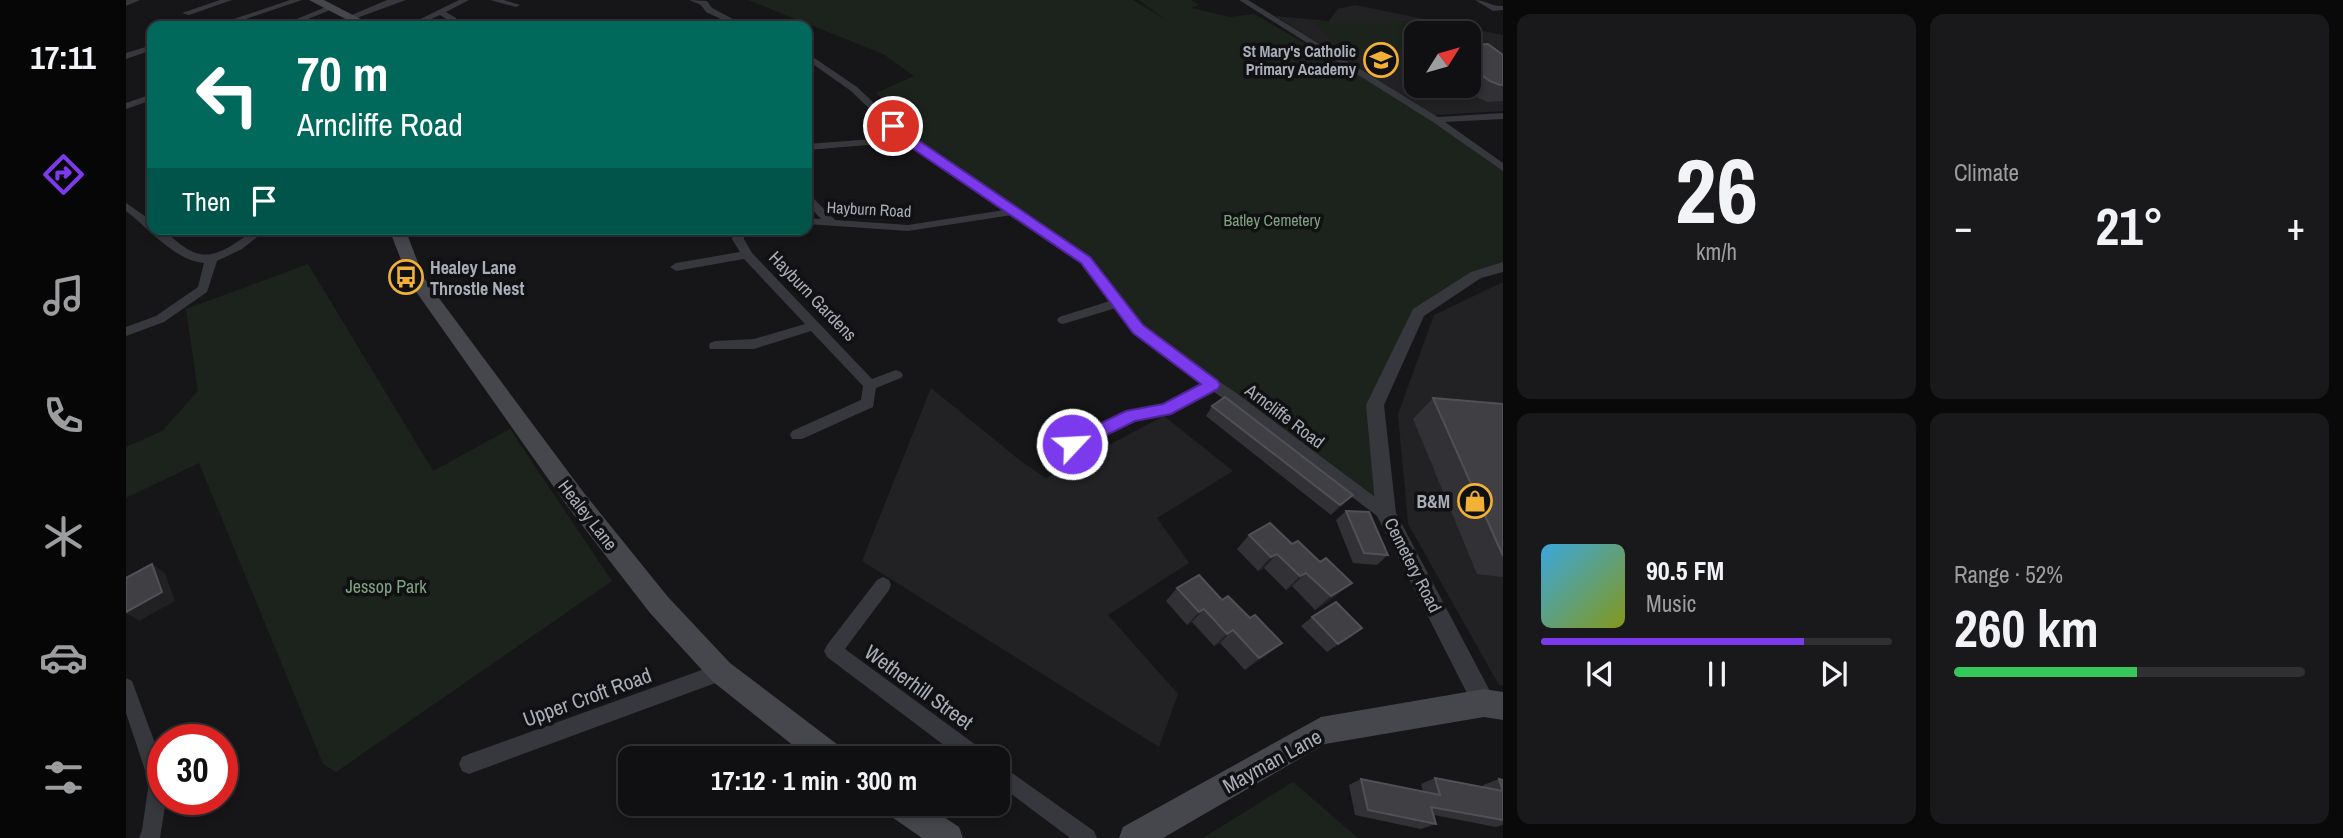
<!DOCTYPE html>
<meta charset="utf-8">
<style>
body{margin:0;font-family:"Archivo Narrow",sans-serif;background:#19191b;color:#f1f3f6;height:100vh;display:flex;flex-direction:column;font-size:26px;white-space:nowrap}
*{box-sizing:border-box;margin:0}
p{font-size:23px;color:#9c9d9f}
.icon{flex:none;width:38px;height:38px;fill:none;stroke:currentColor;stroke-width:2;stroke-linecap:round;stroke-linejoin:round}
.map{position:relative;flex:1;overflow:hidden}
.sheet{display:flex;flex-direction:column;gap:14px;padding:14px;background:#09090a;width:840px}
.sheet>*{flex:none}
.guide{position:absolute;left:21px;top:21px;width:665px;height:214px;border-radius:14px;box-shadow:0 4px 10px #0003,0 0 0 2px #303032;background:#00695c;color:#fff;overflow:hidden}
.needle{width:46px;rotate:53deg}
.controls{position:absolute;left:1278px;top:21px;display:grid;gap:14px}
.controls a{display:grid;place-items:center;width:77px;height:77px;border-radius:14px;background:#101012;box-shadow:0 4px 10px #0003,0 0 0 2px #303032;font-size:35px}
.speed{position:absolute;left:21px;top:724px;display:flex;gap:14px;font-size:35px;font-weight:700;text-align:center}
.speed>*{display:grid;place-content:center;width:91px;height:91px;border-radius:50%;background:#101012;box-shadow:0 4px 10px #0003,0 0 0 2px #303032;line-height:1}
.speed .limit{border:10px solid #d22;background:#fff;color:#111}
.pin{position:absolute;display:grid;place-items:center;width:60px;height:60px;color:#fff;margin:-30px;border:4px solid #fff;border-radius:50%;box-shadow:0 2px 7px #0007}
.me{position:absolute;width:77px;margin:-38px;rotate:65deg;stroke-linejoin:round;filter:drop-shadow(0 0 5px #0008)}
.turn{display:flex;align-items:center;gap:24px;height:147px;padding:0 35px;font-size:32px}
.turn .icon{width:91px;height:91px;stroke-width:2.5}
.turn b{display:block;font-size:49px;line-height:60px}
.then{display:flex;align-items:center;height:66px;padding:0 35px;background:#0003;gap:14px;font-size:26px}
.big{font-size:52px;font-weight:700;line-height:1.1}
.sheet .card{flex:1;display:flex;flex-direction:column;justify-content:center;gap:10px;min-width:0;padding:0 24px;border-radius:14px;background:#19191b}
.sheet .dial{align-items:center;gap:0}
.dial b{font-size:91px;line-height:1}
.song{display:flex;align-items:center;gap:21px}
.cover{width:84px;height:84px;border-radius:10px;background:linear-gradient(135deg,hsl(200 70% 55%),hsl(70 70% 35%))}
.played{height:7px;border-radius:4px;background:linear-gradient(90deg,#7c3aed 75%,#303032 75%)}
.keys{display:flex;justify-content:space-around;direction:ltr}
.heat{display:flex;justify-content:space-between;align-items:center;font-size:38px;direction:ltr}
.charge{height:10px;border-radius:5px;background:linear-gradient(90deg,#34c759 52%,#303032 0)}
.sheet .tiles{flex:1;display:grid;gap:14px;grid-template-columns:repeat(2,1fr)}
.trip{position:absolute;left:492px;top:746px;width:392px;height:70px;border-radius:14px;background:#101012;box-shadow:0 4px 10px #0003,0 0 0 2px #303032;font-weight:700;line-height:70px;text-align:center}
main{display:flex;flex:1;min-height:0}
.tab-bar{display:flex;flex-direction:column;width:126px;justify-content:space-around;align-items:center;background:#060607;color:#9c9d9f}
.tab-bar .icon{width:49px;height:49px}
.tab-bar .on{color:#7c3aed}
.tab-bar b{font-size:32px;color:#f1f3f6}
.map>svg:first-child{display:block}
</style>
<main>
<nav class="tab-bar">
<b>17:11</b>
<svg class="icon on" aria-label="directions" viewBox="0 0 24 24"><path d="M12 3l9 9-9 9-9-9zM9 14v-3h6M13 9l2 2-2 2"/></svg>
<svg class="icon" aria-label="music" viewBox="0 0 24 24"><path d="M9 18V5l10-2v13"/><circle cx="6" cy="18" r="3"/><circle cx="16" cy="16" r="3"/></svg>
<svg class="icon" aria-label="phone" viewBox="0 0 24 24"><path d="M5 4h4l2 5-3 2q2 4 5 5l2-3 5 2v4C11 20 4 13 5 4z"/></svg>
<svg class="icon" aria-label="climate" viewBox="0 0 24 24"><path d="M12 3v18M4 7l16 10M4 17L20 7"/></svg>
<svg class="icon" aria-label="car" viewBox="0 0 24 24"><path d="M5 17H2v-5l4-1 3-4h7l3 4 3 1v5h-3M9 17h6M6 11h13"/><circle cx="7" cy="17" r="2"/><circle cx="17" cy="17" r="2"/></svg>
<svg class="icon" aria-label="filters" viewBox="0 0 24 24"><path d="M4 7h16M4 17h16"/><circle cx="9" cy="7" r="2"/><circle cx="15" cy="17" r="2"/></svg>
</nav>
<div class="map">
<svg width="1377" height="838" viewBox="0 0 1377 838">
<rect width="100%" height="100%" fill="#161618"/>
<!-- built -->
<path fill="#222225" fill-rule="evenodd" d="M1229,5L1377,35V111L1309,115L1149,16L1203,21L1212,9ZM1290,33H1342V86H1290Z
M1377,282V685H1373L1282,524L1272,414L1308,315Z
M805,388L896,462L920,478L1038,416L1107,471L1031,518L1063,563L982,615L1052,694L1033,747L736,561Z"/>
<!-- green -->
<path fill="#1c231d" d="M622,0H1007L1040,20L1013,0H1065L1073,5L1065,8L1104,17L1128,14L1310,120L1377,168V267L1350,275L1292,313L1249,405L1260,514L1012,329L959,260L786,142V131L750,93L788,76L757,54Z
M1187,21H1292L1306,33H1290V49H1213Z
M182,264L307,471L384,429L486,581L210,772L197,764L73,463L0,498V447L36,431L72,391L60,309Z
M1167,782L1232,838H1077Z"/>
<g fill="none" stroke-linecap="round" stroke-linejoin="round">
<!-- minor -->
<path fill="#37383d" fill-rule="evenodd" d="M94,0H106L63,15L56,13Z
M164,0H176L99,26H87Z
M261,0H280L228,19L221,17Z
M333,0H343L320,12L330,18L331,26H323V21L314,15L290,26H280Z
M364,0H378L394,5L390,7Z
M563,0L581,1L586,8L620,26H610L580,12L575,5Z
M1113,0H1122L1312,117L1377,113V119L1319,122L1377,163V171L1307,122Z
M1349,0C1359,0 1367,7 1377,6V10L1367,11Z
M202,6L209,8L165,26H154Z
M26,45V50L0,59V53Z
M681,53L731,87L784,137L963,257L1016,326L1052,355L1106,390L1265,509L1268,514L1265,519L1260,521L1255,519L1087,391L1045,413L1009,421L951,448H941L939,444L941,440L1001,412L1037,404L1076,384C1043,362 1014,340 990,308L937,324L933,323L931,320L933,317L984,301L955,263L886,215L782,231L681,224V218L695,219L681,204V195L685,196L709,220L782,225L878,210L779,142L681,150V144L773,137L725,91L681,60Z
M26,94V100L0,109V103Z
M0,203L26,221V229H37C64,254 77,265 111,242C123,234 127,229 141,229L116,249L91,261L81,292L38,322L0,336V327L30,316L72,287L78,263C50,261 23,229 0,211Z
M607,229H619L618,239L626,253L746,379L770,370L775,372L777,375L775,378L750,388L747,407L676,439H666L664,435L666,431L735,400L737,386L685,331L628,349H584L583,346L584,343L589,341L628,339L679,324L618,259L550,271L544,267L550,263L614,252L606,239Z
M757,577L763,580L765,585L763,590L719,649L858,751L860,758H835L701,657L698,651L701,645L751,580Z
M595,663L601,666L604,672L601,678L595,681L343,774L336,771L333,764L336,757L343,754Z
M0,678L6,681L37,765V800H40L34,838H13L16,830L23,782L0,713Z
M872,763L968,831L971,838H944L872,784Z"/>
<!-- tertiary -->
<path fill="#37383d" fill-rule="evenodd" d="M0,0H14L0,6Z
M1377,262V272L1355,278L1298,316L1258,405L1270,513L1366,695L1369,703L1366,711L1358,714L1350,711L1250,514L1240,405L1287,309L1345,272Z"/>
<!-- secondary -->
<path fill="#45474d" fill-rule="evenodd" d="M183,0H198L248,26H233Z
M263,229H279L298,278L458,493L542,597L604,663L716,748L720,758H683L586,681L524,613L442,507L284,283Z
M1358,689L1377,692V720L1358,717L1199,744L1037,838H993L997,827L1195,717Z
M755,803H797L833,827L837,838H796L760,813Z"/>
</g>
<!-- wall -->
<path fill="#323236" d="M1342,45L1377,55V101L1362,102L1352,98L1337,86H1342Z
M150,229H179L169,237L153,233Z
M1307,398L1377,404V577L1351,574L1287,419Z
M1086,406L1217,505L1205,515L1080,416Z
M1220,511L1262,555L1251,565L1227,563L1210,520Z
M1144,523L1210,596L1189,610L1166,586L1160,590L1138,568L1132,571L1111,549L1123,535Z
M1051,588L1141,655L1119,670L1094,643L1088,646L1066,622L1061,625L1040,601Z
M1186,617L1236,628L1201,652L1175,626Z
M1309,778L1358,788L1357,785L1373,779L1377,780V825L1370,827L1308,815L1310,824L1295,829L1229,815L1223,785L1235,779L1297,791L1295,784Z"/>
<!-- shaded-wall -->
<path fill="#212124" d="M164,229H179L169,237Z
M1227,495L1217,505L1205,515L1214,505Z
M1151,554L1138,568L1132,571L1145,557Z
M26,564L39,573L49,601L13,621L0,613V612Z
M1180,573L1166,586L1160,590L1174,576Z
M1226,583L1210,596L1189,610L1205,596Z
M1078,609L1066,622L1061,625L1073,612Z
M1236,628L1225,637L1201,652L1212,644Z
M1107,630L1094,643L1088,646L1101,634Z
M1156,643L1141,655L1119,670L1133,658Z"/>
<!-- building -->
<path fill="#3f3f44" stroke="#4f5156" stroke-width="2" d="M1362,44L1377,55V85H1374L1364,81L1342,65V45Z
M1099,397L1227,495L1214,505L1086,406Z
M1307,398L1377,404V556Z
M1220,511L1243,512L1262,555L1238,553Z
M1144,523L1166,544L1172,541L1194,562L1200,558L1226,583L1205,596L1180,573L1174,576L1151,554L1145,557L1123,535Z
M26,564L36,592L0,612V578Z
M1073,575L1096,600L1102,596L1124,618L1129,615L1156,643L1133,658L1107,630L1101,634L1078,609L1073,612L1051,588Z
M1210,602L1236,628L1212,644L1186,617Z
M1309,778L1377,791V820L1305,807L1310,824L1242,810L1235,779L1314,795Z
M1373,779L1377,780V791Z"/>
<!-- route -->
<path fill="#7c3aed" stroke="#51269a" stroke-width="2" d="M767,123L964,257L1017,325L1092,381L1094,385L1092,389L1045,414L1009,421L952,449H940L938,444L940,440L1000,411L1037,404L1075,384L1007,333L955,263L777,142L761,126Z"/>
<!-- icons -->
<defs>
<g id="school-ring" transform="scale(1.75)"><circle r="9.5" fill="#111113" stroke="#f2b134" stroke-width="1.5"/><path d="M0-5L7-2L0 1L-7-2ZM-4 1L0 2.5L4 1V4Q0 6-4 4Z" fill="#f2b134"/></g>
<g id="bus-ring" transform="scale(1.75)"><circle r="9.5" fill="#111113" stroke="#f2b134" stroke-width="1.5"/><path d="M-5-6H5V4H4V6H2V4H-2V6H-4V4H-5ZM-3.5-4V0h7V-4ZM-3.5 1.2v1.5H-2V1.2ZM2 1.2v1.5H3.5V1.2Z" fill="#f2b134"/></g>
<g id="shop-ring" transform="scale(1.75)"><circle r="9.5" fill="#111113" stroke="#f2b134" stroke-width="1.5"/><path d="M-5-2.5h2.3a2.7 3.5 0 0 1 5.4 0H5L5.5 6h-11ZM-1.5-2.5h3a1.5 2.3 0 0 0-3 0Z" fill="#f2b134"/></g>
</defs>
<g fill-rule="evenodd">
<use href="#school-ring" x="1255" y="60"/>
<use href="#bus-ring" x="280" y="277"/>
<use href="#shop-ring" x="1349" y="501"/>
</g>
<g text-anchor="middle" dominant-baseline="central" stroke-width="7" stroke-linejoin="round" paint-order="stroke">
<!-- far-poi labels -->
<g font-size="16" font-weight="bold" fill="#a8adb8" stroke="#111113" text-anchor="end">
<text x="1230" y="51">St Mary's Catholic<tspan x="1230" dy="18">Primary Academy</tspan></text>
</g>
<!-- far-street labels -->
<g font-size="16" fill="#a8adb8" stroke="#111113">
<text transform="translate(743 209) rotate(3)">Hayburn Road</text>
</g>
<!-- far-park labels -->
<g font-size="16" fill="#7fa381" stroke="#111113">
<text x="1146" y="220">Batley Cemetery</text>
</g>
<!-- poi labels -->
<g font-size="18" font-weight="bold" fill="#a8adb8" stroke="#111113" text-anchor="start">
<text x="304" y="267">Healey Lane<tspan x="304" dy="21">Throstle Nest</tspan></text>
<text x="1324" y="501" text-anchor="end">B&amp;M</text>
</g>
<!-- street labels -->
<g font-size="18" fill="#a8adb8" stroke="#111113">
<text transform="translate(687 296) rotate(46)">Hayburn Gardens</text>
<text transform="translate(1159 416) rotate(37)">Arncliffe Road</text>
<text transform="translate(462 515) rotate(52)">Healey Lane</text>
<text transform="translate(1287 565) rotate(63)">Cemetery Road</text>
</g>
<!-- park labels -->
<g font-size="18" fill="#7fa381" stroke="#111113">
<text x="260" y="586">Jessop Park</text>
</g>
<!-- near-street labels -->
<g font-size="21" fill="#a8adb8" stroke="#111113">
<text transform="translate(793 687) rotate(36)">Wetherhill Street</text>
<text transform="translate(461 697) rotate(-20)">Upper Croft Road</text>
<text transform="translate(1146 761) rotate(-29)">Mayman Lane</text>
</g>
</g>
</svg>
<div class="controls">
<a><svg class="needle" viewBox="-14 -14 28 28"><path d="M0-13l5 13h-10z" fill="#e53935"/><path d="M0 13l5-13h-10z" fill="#9c9d9f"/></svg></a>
</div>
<div class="speed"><div class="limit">30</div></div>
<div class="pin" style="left:767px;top:126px;background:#d93025"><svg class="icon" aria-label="arrive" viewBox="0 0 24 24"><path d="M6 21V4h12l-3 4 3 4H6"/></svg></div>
<svg class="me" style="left:946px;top:444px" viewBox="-20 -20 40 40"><circle r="17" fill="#7c3aed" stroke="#fff" stroke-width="3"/><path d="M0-11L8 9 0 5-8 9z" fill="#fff"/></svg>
<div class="trip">17:12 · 1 min · 300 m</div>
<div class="guide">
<div class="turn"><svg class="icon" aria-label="left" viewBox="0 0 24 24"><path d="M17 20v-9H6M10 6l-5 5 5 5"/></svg><div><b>70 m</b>Arncliffe Road</div></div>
<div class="then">Then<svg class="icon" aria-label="arrive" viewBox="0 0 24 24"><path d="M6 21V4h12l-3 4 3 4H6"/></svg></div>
</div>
</div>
<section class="sheet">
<div class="tiles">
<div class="card dial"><b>26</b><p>km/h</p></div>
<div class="card"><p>Climate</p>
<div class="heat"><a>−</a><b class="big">21°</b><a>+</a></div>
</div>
<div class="card">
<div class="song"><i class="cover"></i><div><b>90.5 FM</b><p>Music</p></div></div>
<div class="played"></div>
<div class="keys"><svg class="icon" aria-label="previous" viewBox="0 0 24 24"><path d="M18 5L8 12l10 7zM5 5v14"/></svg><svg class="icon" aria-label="pause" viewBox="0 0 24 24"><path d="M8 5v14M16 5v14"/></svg><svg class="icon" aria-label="next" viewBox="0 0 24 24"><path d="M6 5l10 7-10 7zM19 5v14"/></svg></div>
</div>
<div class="card"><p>Range · 52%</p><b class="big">260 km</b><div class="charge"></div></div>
</div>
</section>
</main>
